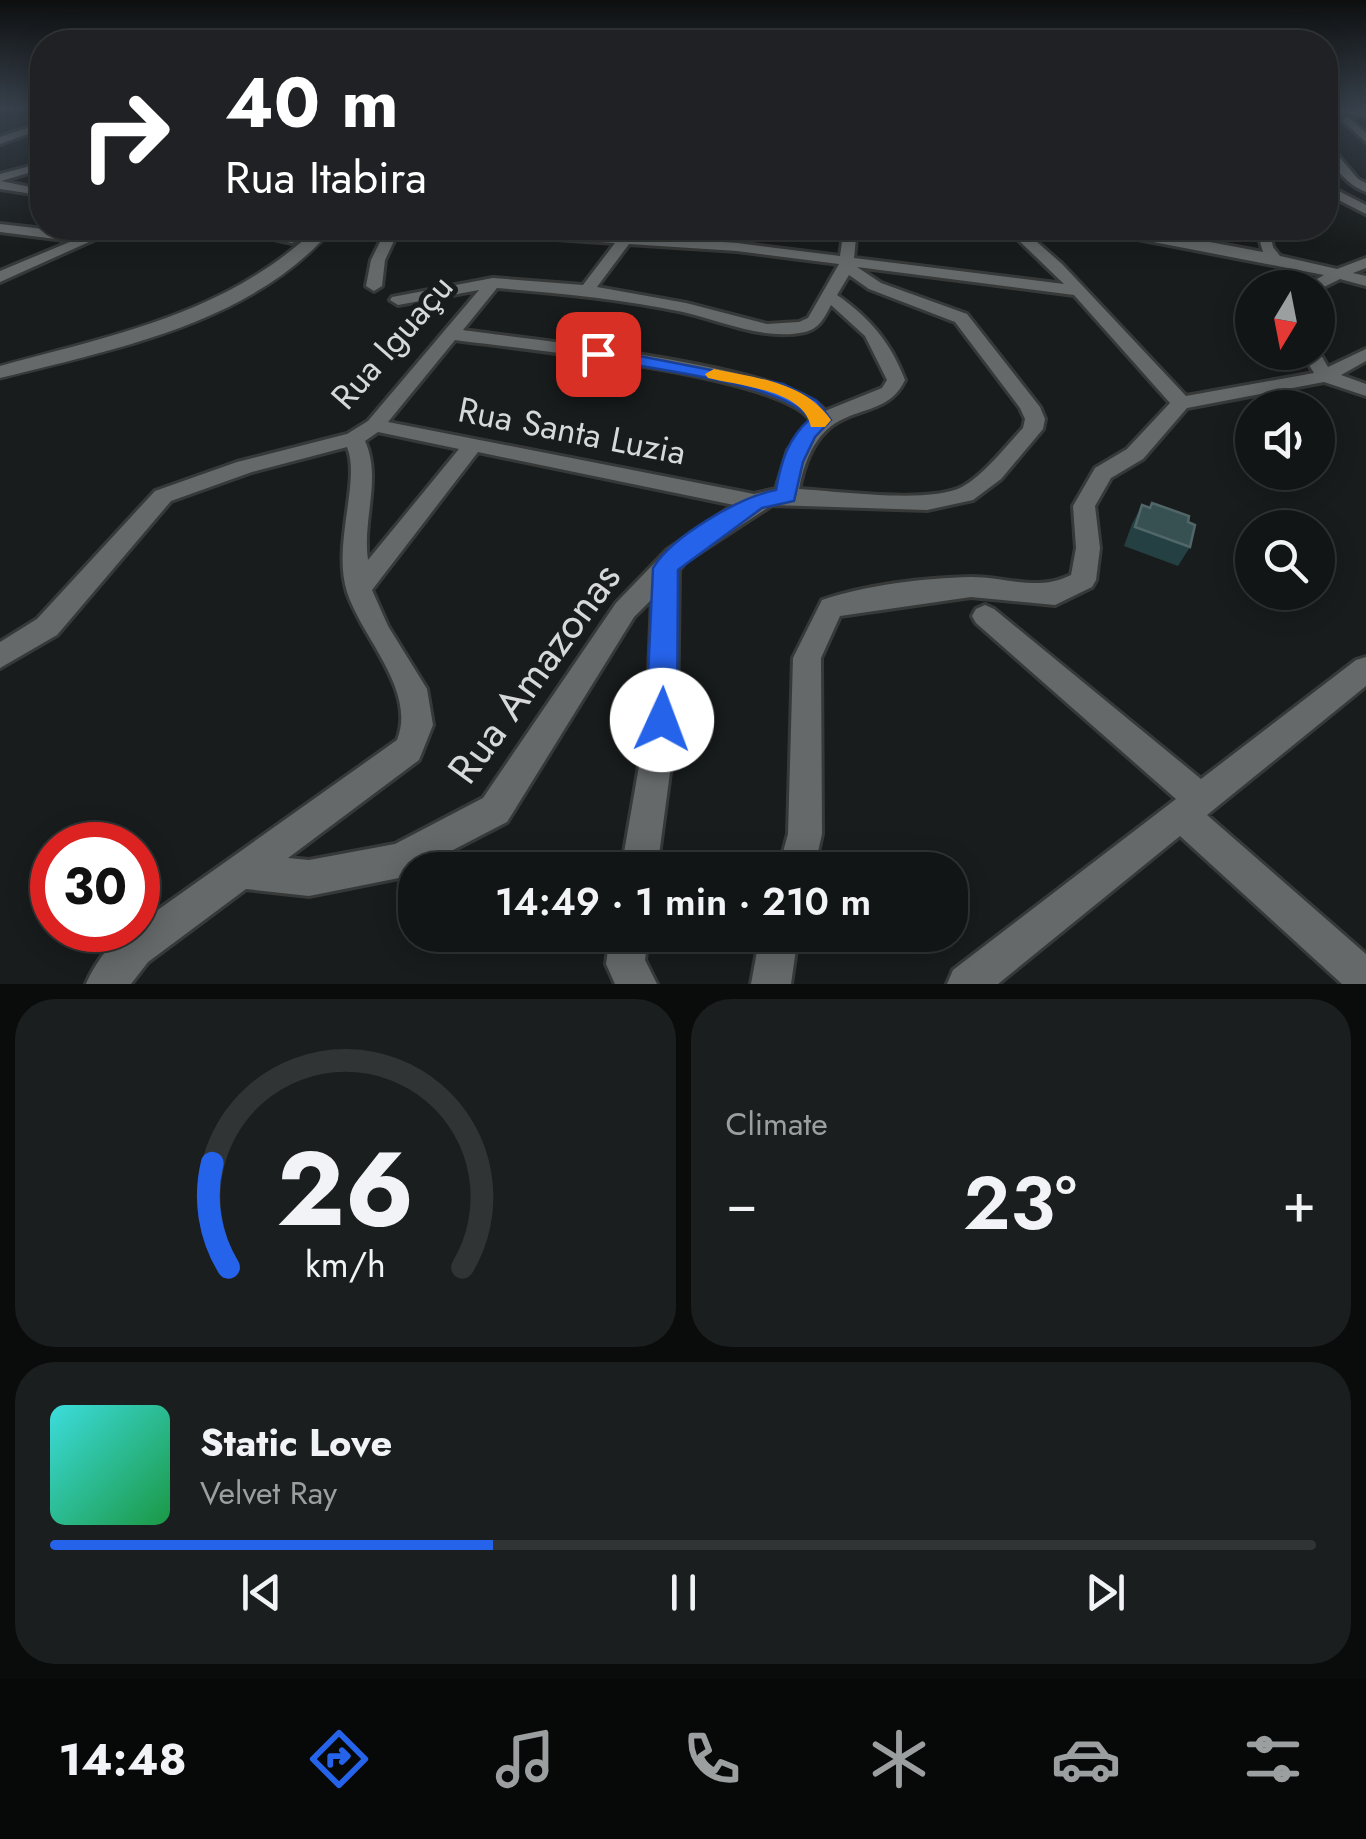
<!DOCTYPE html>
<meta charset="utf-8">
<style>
body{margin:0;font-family:Jost,sans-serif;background:#1b1e1e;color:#f1f3f6;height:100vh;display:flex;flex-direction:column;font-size:38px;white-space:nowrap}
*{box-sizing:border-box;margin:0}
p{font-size:32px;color:#9c9fa0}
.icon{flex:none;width:55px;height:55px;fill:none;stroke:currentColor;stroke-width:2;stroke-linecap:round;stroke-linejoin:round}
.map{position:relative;height:984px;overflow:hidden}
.details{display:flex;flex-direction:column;gap:15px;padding:15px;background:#0a0c0c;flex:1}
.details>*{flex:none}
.hud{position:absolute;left:30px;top:30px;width:1308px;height:210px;border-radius:40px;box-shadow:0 5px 25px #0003,0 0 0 2px #313434;background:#202124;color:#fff;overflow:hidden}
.needle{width:65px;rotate:190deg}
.tools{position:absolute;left:1235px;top:270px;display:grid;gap:20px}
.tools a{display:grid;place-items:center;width:100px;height:100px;border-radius:50%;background:#121515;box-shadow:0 5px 25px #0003,0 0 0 2px #313434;font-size:50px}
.speed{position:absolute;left:30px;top:822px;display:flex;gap:20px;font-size:50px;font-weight:700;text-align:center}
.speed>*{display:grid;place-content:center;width:130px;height:130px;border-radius:50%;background:#121515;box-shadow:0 5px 25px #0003,0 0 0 2px #313434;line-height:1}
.speed .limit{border:15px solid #d22;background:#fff;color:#111}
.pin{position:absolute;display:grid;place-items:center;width:85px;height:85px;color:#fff;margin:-42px;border-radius:20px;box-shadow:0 5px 15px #0006}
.me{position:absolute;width:110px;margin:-55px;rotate:2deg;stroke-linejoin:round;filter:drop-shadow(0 0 8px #0008)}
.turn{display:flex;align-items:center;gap:35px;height:210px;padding:0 30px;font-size:45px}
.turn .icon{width:130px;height:130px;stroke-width:2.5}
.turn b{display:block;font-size:70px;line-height:85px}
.big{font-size:75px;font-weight:600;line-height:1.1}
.details .tile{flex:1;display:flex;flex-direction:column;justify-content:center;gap:15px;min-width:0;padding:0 35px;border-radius:40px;background:#1b1e1e}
.details .dial{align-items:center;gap:0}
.dial svg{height:260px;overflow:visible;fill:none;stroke:#313434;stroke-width:7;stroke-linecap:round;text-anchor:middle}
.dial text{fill:#f1f3f6;stroke:none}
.song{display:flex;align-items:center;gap:30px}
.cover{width:120px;height:120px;border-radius:15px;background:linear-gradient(135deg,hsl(180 70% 55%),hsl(140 70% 35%))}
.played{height:10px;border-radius:5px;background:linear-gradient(90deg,#2563eb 35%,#313434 35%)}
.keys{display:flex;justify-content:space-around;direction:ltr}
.heat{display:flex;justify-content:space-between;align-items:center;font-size:55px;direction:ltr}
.details .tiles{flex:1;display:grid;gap:15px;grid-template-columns:1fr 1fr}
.tile:last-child{grid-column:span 2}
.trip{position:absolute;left:398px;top:852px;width:570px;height:100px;border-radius:40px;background:#121515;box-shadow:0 5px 25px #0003,0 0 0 2px #313434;font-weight:600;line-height:100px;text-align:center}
.dock{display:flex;height:160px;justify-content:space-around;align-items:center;background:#070808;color:#9c9fa0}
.dock .icon{width:70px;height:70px}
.dock .active{color:#2563eb}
.dock b{font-size:45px;color:#f1f3f6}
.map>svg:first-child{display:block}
</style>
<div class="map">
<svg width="1366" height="984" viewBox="0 0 1366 984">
<rect width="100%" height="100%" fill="#181c1c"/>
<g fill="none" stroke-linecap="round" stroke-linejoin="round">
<!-- street casing -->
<g stroke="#373939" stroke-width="6">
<path id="street" d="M1325,108L1366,111V117L1327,111Z
M1347,116L1366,133V142L1343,121Z
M42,123V129L0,144V137Z
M1325,140L1358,179L1366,183V192C1347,185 1325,161 1325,140Z
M42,163V169L1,181L40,189V195L0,189V174Z
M1325,184L1366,205V214L1325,193Z
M0,224L87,234L103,228H120L0,282V271L72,241L0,232Z
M224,228H251L299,239L292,243Z
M387,228H400L385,260L382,286L374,291L366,286L371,260Z
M448,228L622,235L627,228H634L639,231L635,236L737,243L840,256L844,228H857L854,258L1064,284L1006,228H1021L1062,264L1186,396L1314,373L1301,352L1318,350L1328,367L1366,349V361L1341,375L1366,384V396L1324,382L1187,408L1143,459L1111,478L1095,506L1100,548L1096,580L1092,587L1055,605L971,597L840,616L821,658L822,834L814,870H778L788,834L793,658L822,600C866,585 924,578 971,577C1007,577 1038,592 1071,575L1076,548L1073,506L1095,468L1127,449L1170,403L1074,295L857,267L881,283L967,314L1040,407L1045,419L1043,429L1001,479L973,500L927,510L772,505L685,562L679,570L677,720L657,870H621L647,720L652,599L634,617L507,822L399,878L309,896L246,889L148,962L131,984H86C94,965 116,931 138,930V924L397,740C417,691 362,638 347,592C332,544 361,481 347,447L252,472L171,501L57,635L0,668V642L37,619L155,491L237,462L347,434L368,421L479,290L398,305L390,300L392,297L493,278L583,285L615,243L454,232ZM629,244L737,251L839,264L808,318L799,322L767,324L686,303L597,287ZM849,275L869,289L955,322L1020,408L1025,419L1023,428C1004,448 986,473 962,487C930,504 837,491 799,489C819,388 881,431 905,380C891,343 870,318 837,295ZM497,288C560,293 621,299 683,312C722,321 764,341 805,332C820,328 824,318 831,305L865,336L887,380L882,388L825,411C790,365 530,340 463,330ZM455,340C521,349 778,374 811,420L788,450L776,489L754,494L388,422ZM378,432L459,449L368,560C362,520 382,478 365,441ZM478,452L734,505L667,550L616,603L483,798L395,844L309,860L288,858L419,760L433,725L427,689L388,626L372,590Z
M1119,228H1135L1263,252L1256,228H1269L1273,247L1280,256L1337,269L1366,258V268L1353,273L1366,276V286L1340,279L1318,290L1301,288L1324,275L1138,239Z
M985,605L994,609L1201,779L1356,660L1366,657V686L1207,815L1366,954V984H1342L1180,836L998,984H947L953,970L1176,799L976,623L972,616L976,609Z
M610,935H648L645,960L657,984H615L606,964Z
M760,935H798L791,984H751Z"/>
</g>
<!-- secondary casing -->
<g stroke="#373939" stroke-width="5">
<path id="secondary" d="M317,228H333C253,323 115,349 0,378V366C117,334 226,314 317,228Z"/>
</g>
<!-- street -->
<use href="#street" fill="#65696a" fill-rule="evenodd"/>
<!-- secondary -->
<use href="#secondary" fill="#65696a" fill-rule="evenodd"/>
</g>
<!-- wall -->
<path fill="#244042" d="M1152,503L1188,522L1190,547L1178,566L1124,546L1132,524L1142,505L1149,508Z"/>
<!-- building -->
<path fill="#375153" stroke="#506668" stroke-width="2.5" d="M1152,503L1189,516L1188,522L1195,525L1190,547L1135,527L1142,505L1150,508Z"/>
<!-- sky -->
<linearGradient id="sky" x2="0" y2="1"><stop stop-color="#0d0f0f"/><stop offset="0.44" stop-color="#37404b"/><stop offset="1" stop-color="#37404b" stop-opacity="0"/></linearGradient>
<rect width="1366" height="246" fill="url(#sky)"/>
<!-- route -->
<path fill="#2563eb" stroke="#184099" stroke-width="2.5" d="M598,348L783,384L817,401L831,420L815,437L803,462L794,501L762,508L678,570L677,720L672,730L662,734L651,730L646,720L653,568C672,536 740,497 776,490C781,462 788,438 810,419C783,381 641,369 592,357L589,354Z"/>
<!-- slow -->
<path fill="#f59e0b" d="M714,369C757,378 804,382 831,420L825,427H811C804,390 740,386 708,378L705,374Z"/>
<g text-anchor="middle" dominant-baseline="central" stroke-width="10" stroke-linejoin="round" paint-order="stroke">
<!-- street labels -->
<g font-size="35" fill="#d7d9d9" stroke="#181c1c">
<text transform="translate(392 342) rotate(-49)">Rua Iguaçu</text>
<text transform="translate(572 431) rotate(11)">Rua Santa Luzia</text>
</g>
<!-- near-street labels -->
<g font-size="42" fill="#d7d9d9" stroke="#181c1c">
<text transform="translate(534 673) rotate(-54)">Rua Amazonas</text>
</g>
</g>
</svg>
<div class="tools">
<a><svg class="needle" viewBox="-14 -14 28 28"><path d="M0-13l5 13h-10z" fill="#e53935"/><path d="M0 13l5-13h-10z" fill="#9c9fa0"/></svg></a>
<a><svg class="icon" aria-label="sound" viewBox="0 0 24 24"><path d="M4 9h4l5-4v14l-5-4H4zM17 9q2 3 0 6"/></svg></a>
<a><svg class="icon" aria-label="search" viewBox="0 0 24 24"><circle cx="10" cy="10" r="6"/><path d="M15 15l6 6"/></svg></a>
</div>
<div class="speed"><div class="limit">30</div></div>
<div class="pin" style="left:598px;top:354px;background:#d93025"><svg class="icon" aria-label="arrive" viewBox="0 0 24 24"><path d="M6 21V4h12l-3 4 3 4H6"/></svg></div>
<svg class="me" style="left:662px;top:720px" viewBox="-20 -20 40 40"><circle r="19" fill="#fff"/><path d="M0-13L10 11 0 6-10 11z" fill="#2563eb"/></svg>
<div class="trip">14:49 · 1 min · 210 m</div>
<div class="hud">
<div class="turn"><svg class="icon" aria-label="right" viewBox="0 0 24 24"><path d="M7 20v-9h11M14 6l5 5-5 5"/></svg><div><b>40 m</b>Rua Itabira</div></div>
</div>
</div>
<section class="details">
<div class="tiles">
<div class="tile dial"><svg viewBox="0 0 100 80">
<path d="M14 69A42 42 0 1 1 86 69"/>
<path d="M14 69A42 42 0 0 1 9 37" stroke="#2563eb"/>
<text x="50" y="56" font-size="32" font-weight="700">26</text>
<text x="50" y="72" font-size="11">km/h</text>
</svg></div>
<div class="tile"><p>Climate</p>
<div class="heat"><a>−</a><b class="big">23°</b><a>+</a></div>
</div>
<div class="tile">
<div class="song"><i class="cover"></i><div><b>Static Love</b><p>Velvet Ray</p></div></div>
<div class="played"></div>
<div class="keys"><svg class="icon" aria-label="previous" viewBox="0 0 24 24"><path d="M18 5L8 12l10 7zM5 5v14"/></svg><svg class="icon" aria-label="pause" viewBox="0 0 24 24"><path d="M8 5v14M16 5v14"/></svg><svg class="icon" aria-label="next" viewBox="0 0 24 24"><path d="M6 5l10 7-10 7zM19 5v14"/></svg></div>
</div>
</div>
</section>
<nav class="dock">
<b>14:48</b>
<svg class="icon active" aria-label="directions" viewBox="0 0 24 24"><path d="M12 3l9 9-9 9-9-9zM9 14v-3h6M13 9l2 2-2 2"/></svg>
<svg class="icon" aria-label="music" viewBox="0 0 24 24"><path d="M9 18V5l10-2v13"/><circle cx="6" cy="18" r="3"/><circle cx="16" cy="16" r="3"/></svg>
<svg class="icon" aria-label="phone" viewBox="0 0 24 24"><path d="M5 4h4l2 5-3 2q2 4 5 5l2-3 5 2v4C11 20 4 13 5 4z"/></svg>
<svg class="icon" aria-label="climate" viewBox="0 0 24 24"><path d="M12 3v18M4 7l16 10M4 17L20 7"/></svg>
<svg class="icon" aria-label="car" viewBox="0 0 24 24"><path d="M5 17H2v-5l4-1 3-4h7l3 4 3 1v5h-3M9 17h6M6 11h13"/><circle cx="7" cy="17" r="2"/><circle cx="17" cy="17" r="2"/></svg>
<svg class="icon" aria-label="filters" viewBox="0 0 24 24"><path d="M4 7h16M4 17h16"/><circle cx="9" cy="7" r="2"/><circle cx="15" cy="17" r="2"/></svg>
</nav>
